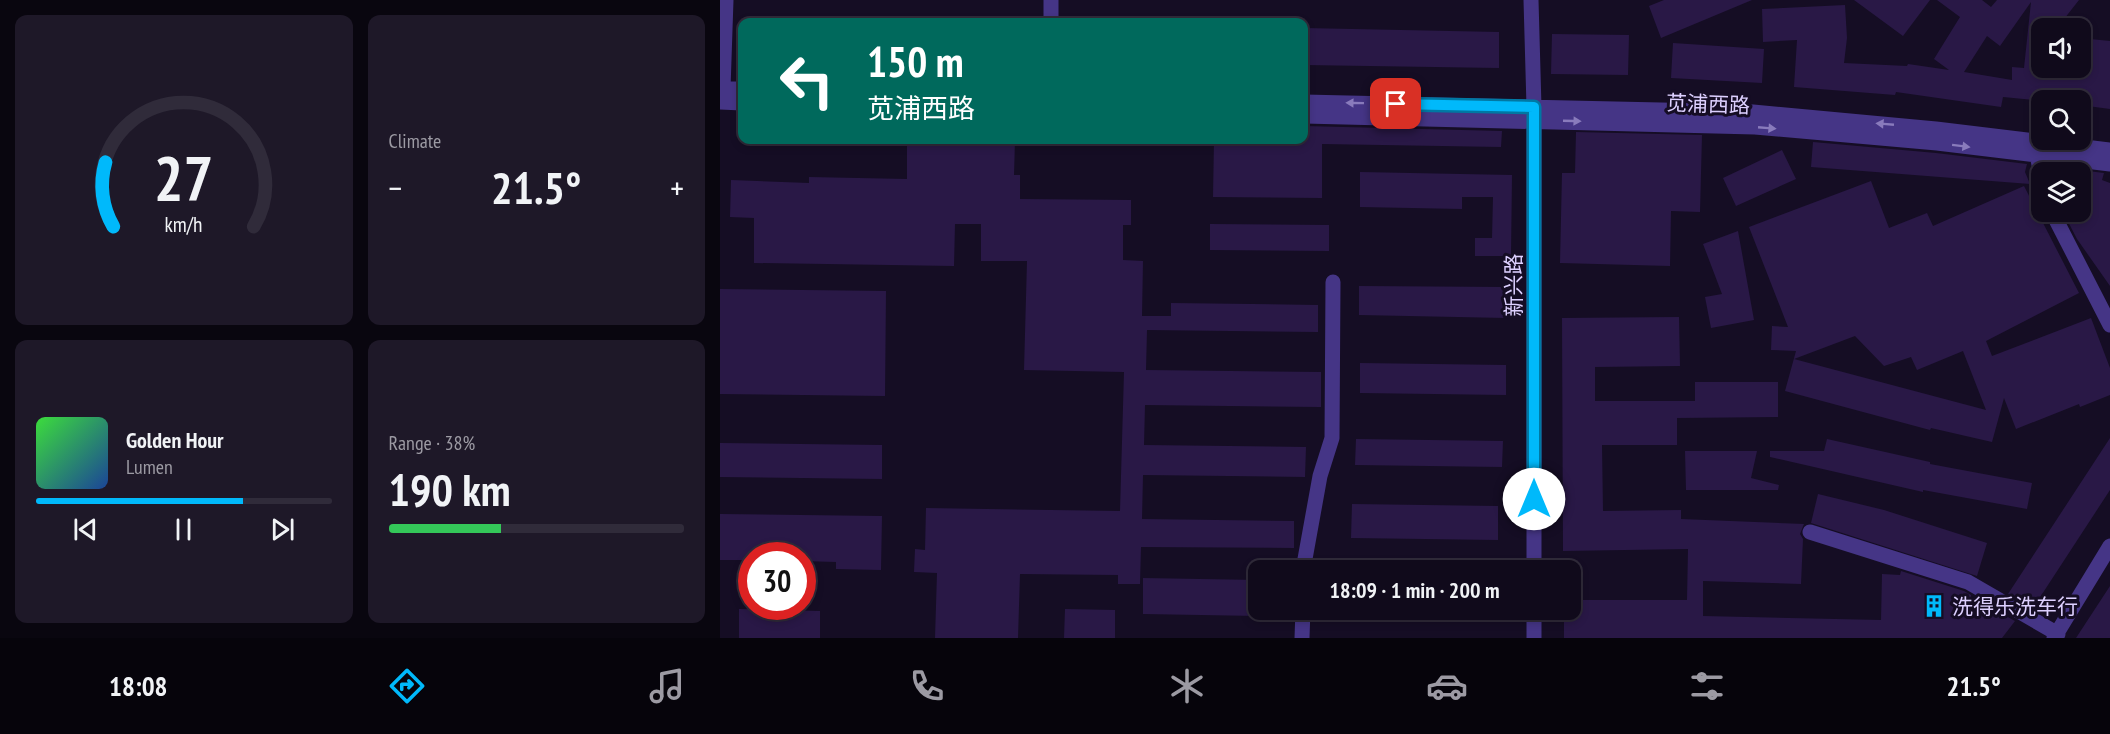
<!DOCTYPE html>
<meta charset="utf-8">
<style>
body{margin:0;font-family:"PT Sans Narrow","Noto Sans SC",sans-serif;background:#1e1828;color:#f1f3f6;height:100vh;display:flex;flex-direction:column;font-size:22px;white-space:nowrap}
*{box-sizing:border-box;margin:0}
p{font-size:20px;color:#9c9aa3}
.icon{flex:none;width:33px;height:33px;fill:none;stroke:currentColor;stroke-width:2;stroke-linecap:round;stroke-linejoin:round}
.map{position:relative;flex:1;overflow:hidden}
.side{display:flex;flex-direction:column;gap:15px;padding:15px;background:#09060f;width:720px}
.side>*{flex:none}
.top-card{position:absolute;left:18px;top:18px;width:570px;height:126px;border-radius:12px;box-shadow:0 3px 9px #0003,0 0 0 2px #302b3a;background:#00695c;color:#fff;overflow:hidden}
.buttons{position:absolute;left:1311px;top:18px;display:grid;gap:12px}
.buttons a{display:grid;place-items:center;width:60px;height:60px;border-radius:12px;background:#100a1b;box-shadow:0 3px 9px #0003,0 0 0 2px #302b3a;font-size:30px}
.speed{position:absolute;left:18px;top:542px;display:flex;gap:12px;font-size:30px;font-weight:700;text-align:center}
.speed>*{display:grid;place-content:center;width:78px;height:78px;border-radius:50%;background:#100a1b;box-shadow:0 3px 9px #0003,0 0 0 2px #302b3a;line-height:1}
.speed .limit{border:9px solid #d22;background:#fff;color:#111}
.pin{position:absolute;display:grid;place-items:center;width:51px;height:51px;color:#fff;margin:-26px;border-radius:12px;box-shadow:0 3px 9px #0006}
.me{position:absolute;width:66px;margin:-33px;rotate:0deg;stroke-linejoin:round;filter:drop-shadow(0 0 4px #0008)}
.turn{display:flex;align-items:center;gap:21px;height:126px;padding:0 30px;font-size:27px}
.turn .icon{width:78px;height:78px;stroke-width:2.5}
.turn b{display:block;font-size:42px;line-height:51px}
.big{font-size:45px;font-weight:600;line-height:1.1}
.side .widget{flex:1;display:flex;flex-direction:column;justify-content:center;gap:9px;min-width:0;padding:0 21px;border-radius:12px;background:#1e1828}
.side .dial{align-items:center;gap:0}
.dial svg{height:156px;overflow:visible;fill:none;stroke:#302b3a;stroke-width:7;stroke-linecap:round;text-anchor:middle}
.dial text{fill:#f1f3f6;stroke:none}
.song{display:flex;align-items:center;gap:18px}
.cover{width:72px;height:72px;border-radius:9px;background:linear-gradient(135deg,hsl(120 70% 55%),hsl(220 70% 35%))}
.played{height:6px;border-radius:3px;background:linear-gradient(90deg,#00b9fb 70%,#302b3a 70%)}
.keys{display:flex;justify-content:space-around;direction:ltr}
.heat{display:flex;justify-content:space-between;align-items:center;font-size:33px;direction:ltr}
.charge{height:9px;border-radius:4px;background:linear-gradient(90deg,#34c759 38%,#302b3a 0)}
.side .tiles{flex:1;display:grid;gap:15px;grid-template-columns:repeat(2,1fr)}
.trip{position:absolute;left:528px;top:560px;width:333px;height:60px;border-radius:12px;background:#100a1b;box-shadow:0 3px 9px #0003,0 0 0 2px #302b3a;font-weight:600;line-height:60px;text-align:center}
.tab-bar{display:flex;height:96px;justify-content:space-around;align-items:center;background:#06040b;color:#9c9aa3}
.tab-bar .icon{width:42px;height:42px}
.tab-bar .current{color:#00b9fb}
.tab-bar b{font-size:27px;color:#f1f3f6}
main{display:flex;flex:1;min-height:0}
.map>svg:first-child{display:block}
</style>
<main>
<section class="side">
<div class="tiles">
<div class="widget dial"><svg viewBox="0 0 100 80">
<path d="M14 69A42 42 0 1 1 86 69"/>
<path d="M14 69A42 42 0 0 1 10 36" stroke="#00b9fb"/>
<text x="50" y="56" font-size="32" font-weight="700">27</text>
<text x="50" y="72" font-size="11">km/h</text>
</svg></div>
<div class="widget"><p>Climate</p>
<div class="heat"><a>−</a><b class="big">21.5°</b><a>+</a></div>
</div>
<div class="widget">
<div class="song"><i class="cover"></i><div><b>Golden Hour</b><p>Lumen</p></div></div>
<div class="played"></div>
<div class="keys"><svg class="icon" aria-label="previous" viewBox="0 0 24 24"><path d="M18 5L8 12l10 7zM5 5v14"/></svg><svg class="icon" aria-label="pause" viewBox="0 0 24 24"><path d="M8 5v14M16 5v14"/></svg><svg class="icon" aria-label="next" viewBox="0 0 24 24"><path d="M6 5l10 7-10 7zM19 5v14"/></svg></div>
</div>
<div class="widget"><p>Range · 38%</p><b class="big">190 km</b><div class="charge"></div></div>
</div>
</section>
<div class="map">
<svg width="1390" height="638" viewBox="0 0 1390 638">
<rect width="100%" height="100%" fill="#150d24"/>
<!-- building -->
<path fill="#291846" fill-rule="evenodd" d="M944,0H1032L941,38L929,6Z
M1134,0H1210L1183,36Z
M1217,0H1262L1271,7L1277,0H1359L1337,28H1322V68H1360V38L1390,41V109L1360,105V100H1315L1283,97L1281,107L1176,92L1175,95L1074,87L1077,40L1043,42L1042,9L1125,5L1127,38L1124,63L1187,66L1188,64L1229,70L1214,59L1240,17ZM1311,2L1304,68L1292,67V80L1244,72L1267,36L1280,46Z
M584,28L779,32V68L584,65Z
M832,34L909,35L908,75L831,74Z
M953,43L1044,49L1042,83L951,78Z
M584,126L782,131L781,147L602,144V198L493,197L494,140H584Z
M856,132L982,135L980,212L951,211L950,266L840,263L842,173H855Z
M187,140H295L294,175H300V199L411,200V225H403V260L423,261L422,316H451V303L598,305V332L427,330L426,370L601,372V407L425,405L424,445L586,447L585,477L423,475L422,519L574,521V548L421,547L420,584H398V575L300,574L298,638H215L217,573L194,572L195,549L205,550L206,508L400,511L404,372L304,370L307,261H261V224H235L234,266L34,263V218L10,217L11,180L89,183V177L187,179Z
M1093,142L1216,153L1307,164L1305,172L1310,184L1091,167Z
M1062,150L1076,179L1016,206L1003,178Z
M1360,170L1384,173L1382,180L1390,183V286L1357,239L1343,212H1360Z
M640,172L792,175L791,256H755V238H772L773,197H742V209L640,207Z
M1151,181L1169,228L1207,213L1213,226L1304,186L1359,293L1266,341L1272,356L1371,318L1390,368V395L1360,407L1359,404L1296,429L1284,398L1272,442L1211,428L1210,430L1065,391L1076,351L1051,350L1052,326L1068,327L1029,227ZM1135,336L1164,366L1191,357L1197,370L1243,351L1266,410L1074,359Z
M490,224L609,225V251L490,250Z
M1018,231L1034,320L991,328L985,297L1002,294L983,244Z
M639,286L786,287V318L639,315Z
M0,289L166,291L165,396L0,394Z
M959,317L960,366L875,367V401H975V382H1058V417L957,418V445H882L883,511L961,510V519L1084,524L1080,534L1083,539L1081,584L983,581V616L1161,620L1162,574L1180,575L1181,571L1244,591L1251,595V597L1295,621L1282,638H844V609H850V600H967L968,549L843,551L842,318Z
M640,363L786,365V395L640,393Z
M1390,438V490L1313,608L1288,594Z
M636,439L783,441L782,467L635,465Z
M1107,439L1210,462V464L1312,483L1307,509L1203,490V492L1050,457V451H1104Z
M0,443L162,445V479L0,477Z
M965,451H1037L1031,478L1059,485L1058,490H966Z
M1098,494L1164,510L1267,543L1257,576L1091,523Z
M632,504L778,506V540L631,538Z
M0,514L162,516L161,570L116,569V562L82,561V555H32V560H0Z
M423,578L538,580V616L423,614Z
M1390,586V638H1356Z
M19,609L100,611V638H19Z
M345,609L395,610V638H344Z"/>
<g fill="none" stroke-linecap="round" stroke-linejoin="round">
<!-- minor -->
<path stroke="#453586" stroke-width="15" d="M811,0L814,107V570
M331,22V0
M0,89H22
M3,89L6,0
M0,102L22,103
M584,102L1033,112L1216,129L1390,150
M584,116L1035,127L1217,143L1390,164
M1317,155L1322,179
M1332,212L1390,325
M1090,532L1248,582L1338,634
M583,570L600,476L612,438L613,282
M582,638L583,609
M814,638V609
M1334,638L1390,546"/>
</g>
<!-- one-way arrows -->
<defs><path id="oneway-solid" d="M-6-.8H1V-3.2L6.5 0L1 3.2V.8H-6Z" transform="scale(1.5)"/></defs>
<g fill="#897bbc">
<use href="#oneway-solid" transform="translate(635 103) rotate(-179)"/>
<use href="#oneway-solid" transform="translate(852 121) rotate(2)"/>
<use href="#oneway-solid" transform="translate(1165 124) rotate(-175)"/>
<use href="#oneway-solid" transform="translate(1047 128) rotate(5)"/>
<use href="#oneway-solid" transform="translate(1241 146) rotate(7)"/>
</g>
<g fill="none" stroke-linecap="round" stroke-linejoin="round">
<!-- route casing -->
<g stroke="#0078a3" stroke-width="15">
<path id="route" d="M676,104L814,107V499"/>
</g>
<!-- route -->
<use href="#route" stroke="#00b9fb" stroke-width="10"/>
</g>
<!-- icons -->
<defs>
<g id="building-bare" transform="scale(1.8)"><path d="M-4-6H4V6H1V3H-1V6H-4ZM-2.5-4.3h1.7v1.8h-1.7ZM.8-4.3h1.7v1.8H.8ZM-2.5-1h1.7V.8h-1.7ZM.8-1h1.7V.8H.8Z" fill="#00b9fb" stroke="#150d24" stroke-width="2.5" paint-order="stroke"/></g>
</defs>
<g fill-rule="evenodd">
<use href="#building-bare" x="1214" y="606"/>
</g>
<g text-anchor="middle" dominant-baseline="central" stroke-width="6" stroke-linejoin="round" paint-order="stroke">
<!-- street labels -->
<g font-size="21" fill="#ddd0ff" stroke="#150d24">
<text transform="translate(988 104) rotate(2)">苋浦西路</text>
<text transform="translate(793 285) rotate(-90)">新兴路</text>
</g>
<!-- poi labels -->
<g font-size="21" fill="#ddd0ff" stroke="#150d24" text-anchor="start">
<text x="1232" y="606">洗得乐洗车行</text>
</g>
</g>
</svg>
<div class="buttons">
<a><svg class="icon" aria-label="sound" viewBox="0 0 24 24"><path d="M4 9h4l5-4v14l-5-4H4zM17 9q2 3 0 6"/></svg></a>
<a><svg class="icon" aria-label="search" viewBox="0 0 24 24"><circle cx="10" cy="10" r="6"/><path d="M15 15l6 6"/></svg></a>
<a><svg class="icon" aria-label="layers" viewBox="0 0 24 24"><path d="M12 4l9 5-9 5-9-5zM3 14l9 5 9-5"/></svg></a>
</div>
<div class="speed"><div class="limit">30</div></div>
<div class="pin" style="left:676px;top:104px;background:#d93025"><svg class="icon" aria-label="arrive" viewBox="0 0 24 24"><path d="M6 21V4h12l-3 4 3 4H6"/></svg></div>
<svg class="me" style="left:814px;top:499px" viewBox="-20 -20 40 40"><circle r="19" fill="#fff"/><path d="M0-13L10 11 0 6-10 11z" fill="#00b9fb"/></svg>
<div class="trip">18:09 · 1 min · 200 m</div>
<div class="top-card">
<div class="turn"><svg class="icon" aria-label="left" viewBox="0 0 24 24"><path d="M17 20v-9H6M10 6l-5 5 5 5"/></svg><div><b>150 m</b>苋浦西路</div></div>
</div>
</div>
</main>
<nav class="tab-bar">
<b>18:08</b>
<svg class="icon current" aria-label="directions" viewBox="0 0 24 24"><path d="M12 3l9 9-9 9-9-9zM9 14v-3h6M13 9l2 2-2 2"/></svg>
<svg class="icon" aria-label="music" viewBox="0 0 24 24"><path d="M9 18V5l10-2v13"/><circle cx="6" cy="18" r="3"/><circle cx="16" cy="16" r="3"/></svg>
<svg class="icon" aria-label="phone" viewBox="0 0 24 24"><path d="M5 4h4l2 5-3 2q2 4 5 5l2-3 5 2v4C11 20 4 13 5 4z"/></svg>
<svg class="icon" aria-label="climate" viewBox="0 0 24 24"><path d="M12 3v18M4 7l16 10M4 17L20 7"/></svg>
<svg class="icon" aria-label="car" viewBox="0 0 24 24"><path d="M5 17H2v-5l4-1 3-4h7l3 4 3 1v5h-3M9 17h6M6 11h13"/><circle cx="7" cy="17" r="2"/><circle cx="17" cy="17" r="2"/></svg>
<svg class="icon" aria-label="filters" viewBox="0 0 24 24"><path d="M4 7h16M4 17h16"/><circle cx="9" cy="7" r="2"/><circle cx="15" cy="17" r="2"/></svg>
<b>21.5°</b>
</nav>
